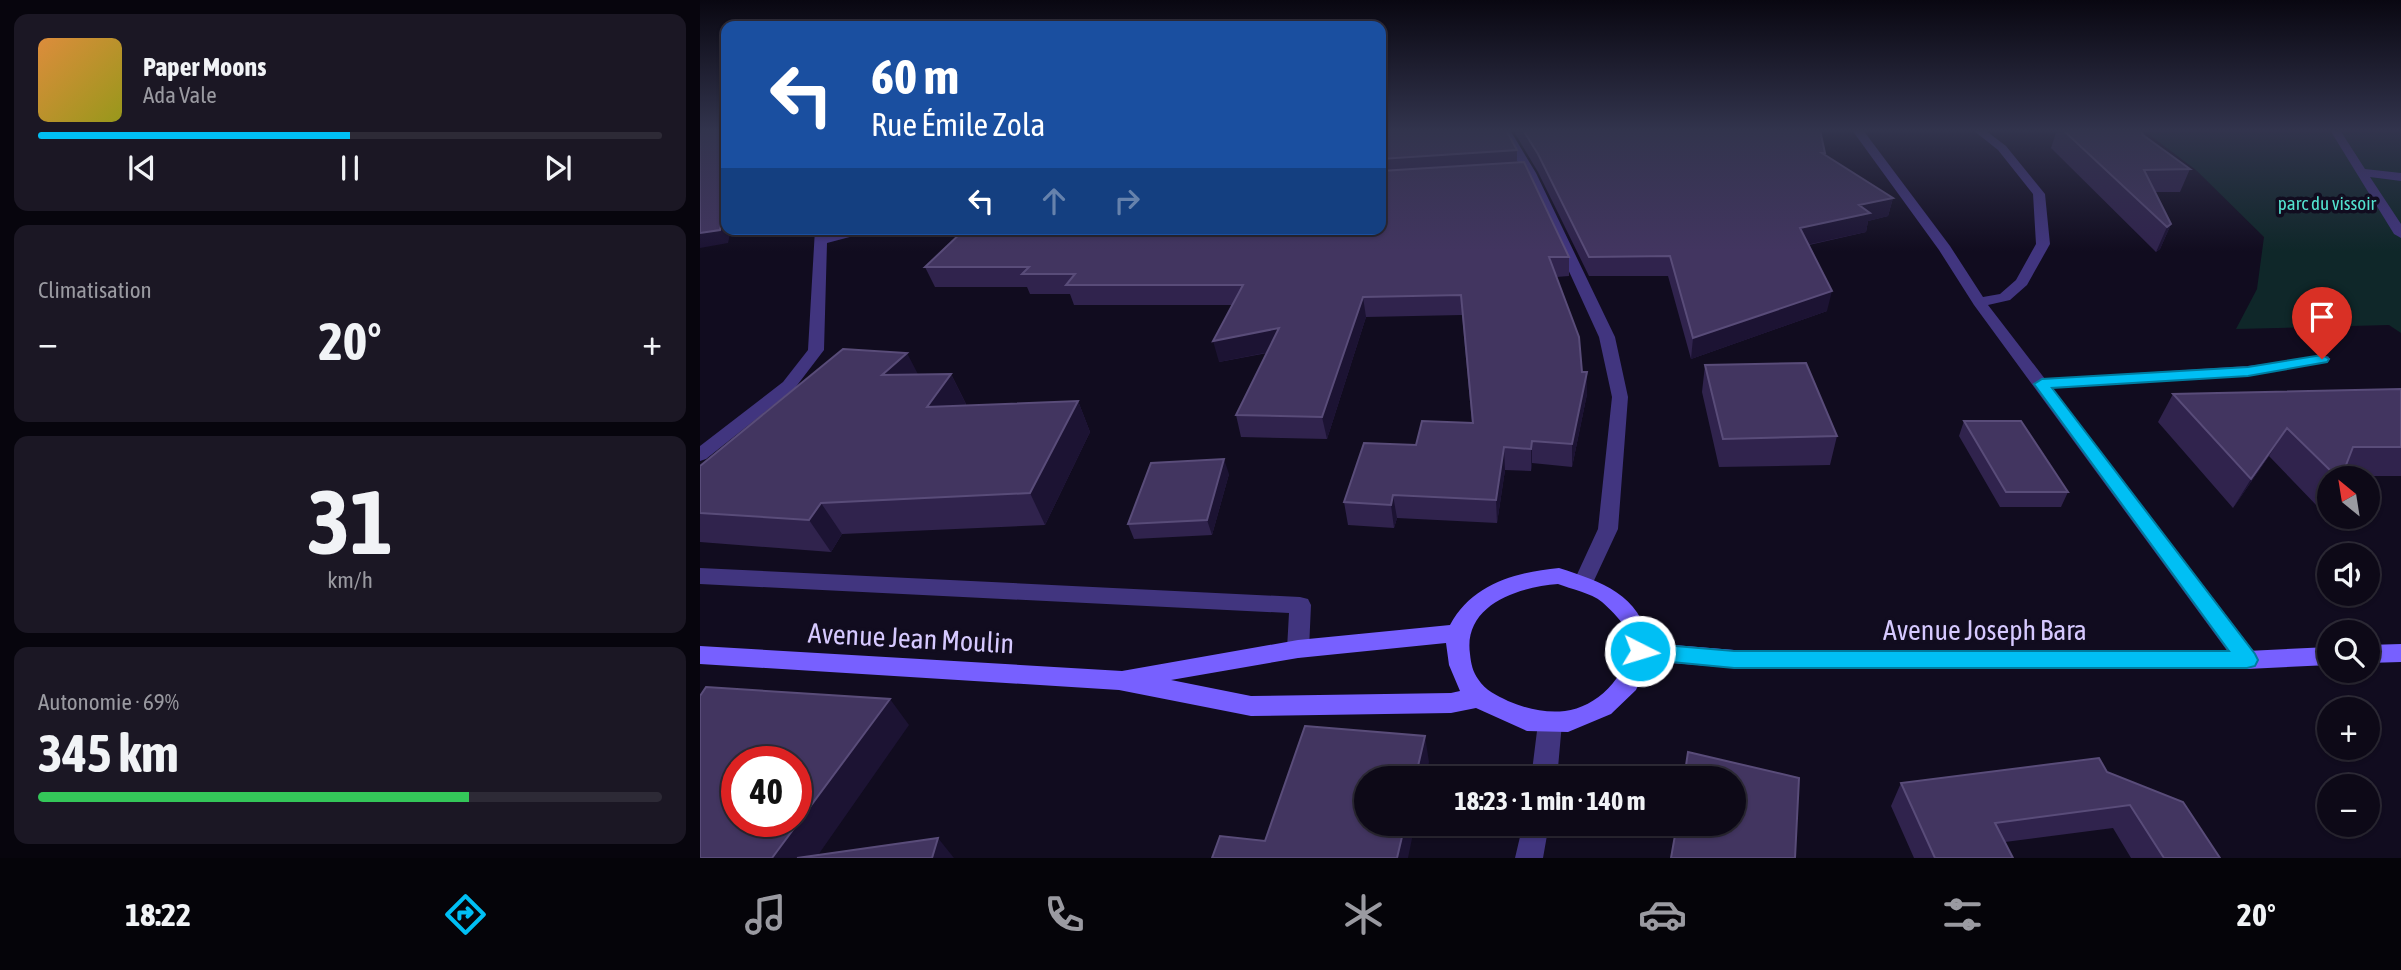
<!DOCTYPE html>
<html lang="fr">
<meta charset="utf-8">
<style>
body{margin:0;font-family:"Asap Condensed",sans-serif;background:#1b1724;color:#f1f3f6;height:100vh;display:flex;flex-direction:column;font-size:26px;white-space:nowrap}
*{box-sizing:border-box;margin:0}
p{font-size:23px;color:#9a9aa1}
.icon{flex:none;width:38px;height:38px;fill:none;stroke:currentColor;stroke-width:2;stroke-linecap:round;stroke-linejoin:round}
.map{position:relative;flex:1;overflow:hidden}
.side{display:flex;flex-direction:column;gap:14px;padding:14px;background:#07050d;width:700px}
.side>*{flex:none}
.hud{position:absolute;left:21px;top:21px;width:665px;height:214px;border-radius:14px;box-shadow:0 2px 5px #0004,0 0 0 2px #2d2a36;background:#1a4fa0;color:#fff;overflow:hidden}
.needle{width:46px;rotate:330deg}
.fabs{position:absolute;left:1617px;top:466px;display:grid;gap:14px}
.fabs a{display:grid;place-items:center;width:63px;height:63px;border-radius:50%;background:#0d0917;box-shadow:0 2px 5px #0004,0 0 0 2px #2d2a36;font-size:35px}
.speed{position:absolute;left:21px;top:746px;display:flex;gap:14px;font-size:35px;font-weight:700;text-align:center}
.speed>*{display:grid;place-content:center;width:91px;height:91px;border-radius:50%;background:#0d0917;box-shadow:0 2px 5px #0004,0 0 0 2px #2d2a36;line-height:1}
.speed .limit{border:10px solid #d22;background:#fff;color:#111}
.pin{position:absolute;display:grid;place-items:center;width:60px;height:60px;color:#fff;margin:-72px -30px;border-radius:50% 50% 50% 0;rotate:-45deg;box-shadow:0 0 7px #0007}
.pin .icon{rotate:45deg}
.me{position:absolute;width:77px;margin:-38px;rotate:95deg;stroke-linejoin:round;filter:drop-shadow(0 0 5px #0008)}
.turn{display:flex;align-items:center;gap:24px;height:147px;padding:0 35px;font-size:32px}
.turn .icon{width:91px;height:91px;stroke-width:2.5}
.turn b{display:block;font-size:49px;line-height:60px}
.lanes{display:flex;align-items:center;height:66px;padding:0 35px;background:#0003;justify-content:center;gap:35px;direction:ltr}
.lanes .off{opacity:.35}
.big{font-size:52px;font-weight:700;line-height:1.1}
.side .tile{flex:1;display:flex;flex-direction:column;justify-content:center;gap:10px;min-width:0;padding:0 24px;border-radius:14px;background:#1b1724}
.side .dial{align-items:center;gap:0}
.dial b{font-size:91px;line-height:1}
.song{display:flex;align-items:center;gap:21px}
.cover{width:84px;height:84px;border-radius:10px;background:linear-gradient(135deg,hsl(30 70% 55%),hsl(60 70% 35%))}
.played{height:7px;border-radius:4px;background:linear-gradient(90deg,#00bff4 50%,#2d2a36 50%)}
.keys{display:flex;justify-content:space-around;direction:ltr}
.heat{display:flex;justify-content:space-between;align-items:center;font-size:38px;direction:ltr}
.charge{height:10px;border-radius:5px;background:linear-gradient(90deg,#34c759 69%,#2d2a36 0)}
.trip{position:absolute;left:654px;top:766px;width:392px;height:70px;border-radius:35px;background:#0d0917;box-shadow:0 2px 5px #0004,0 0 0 2px #2d2a36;font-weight:700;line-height:70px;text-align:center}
.dock{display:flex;height:112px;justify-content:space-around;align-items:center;background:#050409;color:#9a9aa1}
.dock .icon{width:49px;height:49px}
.dock .active{color:#00bff4}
.dock b{font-size:32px;color:#f1f3f6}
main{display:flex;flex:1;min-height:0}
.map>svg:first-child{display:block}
</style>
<main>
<section class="side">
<div class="tile">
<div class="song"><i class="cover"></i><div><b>Paper Moons</b><p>Ada Vale</p></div></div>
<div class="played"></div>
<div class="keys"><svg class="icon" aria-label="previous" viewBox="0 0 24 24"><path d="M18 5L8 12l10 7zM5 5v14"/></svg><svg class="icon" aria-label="pause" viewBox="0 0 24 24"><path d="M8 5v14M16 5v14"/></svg><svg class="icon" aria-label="next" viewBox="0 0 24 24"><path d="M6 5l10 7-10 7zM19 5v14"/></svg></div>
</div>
<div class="tile"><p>Climatisation</p>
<div class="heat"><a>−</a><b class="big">20°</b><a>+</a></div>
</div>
<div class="tile dial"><b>31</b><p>km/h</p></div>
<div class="tile"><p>Autonomie · 69%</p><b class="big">345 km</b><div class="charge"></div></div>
</section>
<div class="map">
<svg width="1701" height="858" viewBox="0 0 1701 858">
<rect width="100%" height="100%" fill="#110c1f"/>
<!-- green -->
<path fill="#0f2729" d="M1443,130H1701V333L1689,325L1536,329L1557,289L1564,237L1496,170Z"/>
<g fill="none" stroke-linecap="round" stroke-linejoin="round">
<!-- lane -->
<path fill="#41357f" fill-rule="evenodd" d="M1630,130H1640L1665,169L1701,173V181L1670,177L1701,224V238L1694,234Z
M0,568L600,597L608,599L611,605L609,649L606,655L598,658L590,655L587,649L589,613L0,584Z"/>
<!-- street -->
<path fill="#41357f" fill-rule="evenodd" d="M799,130H810L836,173L915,337L928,397L918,529L891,587L884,589L877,587L874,581L898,529L912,397L899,337L824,173Z
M1152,130H1163L1250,246L1283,297L1300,294L1316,280L1336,244L1333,194L1298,150L1273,130H1285L1306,146L1345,194L1350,244L1327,285L1310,300L1288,305L1345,379L1548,366L1628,356L1630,359L1628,362L1548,376L1352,388L1555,653L1558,660L1555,667L1547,669L1539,667L1274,305L1239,250Z
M115,229H127V235L154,229H180L127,243L124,350L95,388L6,459L0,461V446L83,382L108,350Z
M850,712L859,716L862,723L857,779H831L838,723L841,716Z
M823,824H849L843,858H815Z"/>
<!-- secondary -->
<path fill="#7760ff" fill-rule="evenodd" d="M859,568C902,582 940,594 949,643L1034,650L1547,651L1629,647V665L1547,669L1034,668L948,661L936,690L911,714L868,732L827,731L776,708L751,713L551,716L419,690L0,664V646L422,671L598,640L750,625C772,584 816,572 859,568ZM858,584C871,589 891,593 902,602C908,607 920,619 924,626C941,663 902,707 865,711C845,713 827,709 808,701C796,695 786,691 778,679C773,672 771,664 770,654C763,605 818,587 858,584ZM746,643L749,665L760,691L751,693L551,696L471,680L598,658Z
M1701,644V662L1668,663V645Z"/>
</g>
<!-- wall -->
<path fill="#30234d" d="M681,130L817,150V162L869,257V276L856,277L882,372H887V394L872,467L832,463L831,471L805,470L797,523L697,518L694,528L648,525L644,502L716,445L772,423L762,315L666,317L627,439L541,437L536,415L567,353L519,362L532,305H374L370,294H330L327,287H235L225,267L681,229Z
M813,130H1120L1124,155L1193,198L1188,216L1168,221L1166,232L1109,245L1127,311L991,359L968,276H889L838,172Z
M1357,130H1441L1443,135L1490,169L1480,192H1455L1471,224L1460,249L1456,252L1351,148Z
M1005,365L1137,436L1130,465L1019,467L1002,392Z
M251,374L266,404L265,406L378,401L390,432L345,525L142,534L131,552L0,542V466L219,375Z
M1701,389V476H1641V478H1629V495L1619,508L1569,456L1533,508L1458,422L1473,394Z
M1264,421L1368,492L1361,507H1300L1259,436Z
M529,474L512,535L434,539L428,524Z
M1407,772L1520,858H1431L1413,828L1305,842L1313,858H1214L1191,806L1201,783Z"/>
<!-- shaded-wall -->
<path fill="#1c1333" d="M1193,198L1188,216L1168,221L1166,232L1097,247L1100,228L1159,205Z
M23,217H26V229H36L31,230L28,243L0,248V233Z
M1471,224L1460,249L1456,252L1467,227Z
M1132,291L1127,311L991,359L993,338Z
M663,297L666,317L627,439L622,417Z
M579,328L584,349L519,362L513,341Z
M207,353L222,382L182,375Z
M887,372V394L872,467V444Z
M251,374L266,404L243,438L227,407Z
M378,401L390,432L345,525L330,493Z
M1587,428L1569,456L1533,508L1551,479Z
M832,441V463L831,471V449Z
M804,447L805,470L797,523L796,500Z
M524,459L529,474L512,535L507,520Z
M693,495L697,518L694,528L691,505Z
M121,503L142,534L131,552L109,520Z
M190,699L209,725L116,858H72Z
M725,736L729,762L725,779H715Z
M705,824H715L708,858H697Z
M238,838L254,858H232Z"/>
<!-- building -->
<path fill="#423560" stroke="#594c79" stroke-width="2" fill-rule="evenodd" d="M0,130H26V217H23L20,230L0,233Z
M681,130H806L817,150L681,159Z
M823,130H1120L1125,153H1122L1193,198L1159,205L1170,213L1100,228L1132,291L993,338L970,256L889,257L838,154Z
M1363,130H1441L1443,135L1490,169L1444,170L1471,224L1467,227Z
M824,162L869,257H849L879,337L882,372H887L872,444L832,441L831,449L804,447L796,500L693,495L691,505L644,502L664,443L716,445L722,421L773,423L761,295L663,297L622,417L536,415L579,328L513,341L543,285H366L375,274H322L329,267H225L265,229H681V171Z
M143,349L207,353L182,375L251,374L227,407L378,401L330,493L121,503L109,520L0,513V466Z
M1106,363L1137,436L1023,439L1005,365Z
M1701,389V447H1653L1641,478H1638L1587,428L1551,479L1473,394Z
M1264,421H1321L1368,492H1306Z
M524,459L507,520L428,524L451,463Z
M6,687L190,699L72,858H0V696ZM37,761H96V821H37Z
M605,726L725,736L715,779H667V824H705L697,858H512L520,836L565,841Z
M988,752L1099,778L1095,858H971L977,824H1034V779H984Z
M1399,758L1407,772L1483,802L1520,858H1464L1430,805L1295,823L1313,858H1235L1201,783Z
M238,838L232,858H97Z"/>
<!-- sky -->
<linearGradient id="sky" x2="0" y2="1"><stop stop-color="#090711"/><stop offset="0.52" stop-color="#32344d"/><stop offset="1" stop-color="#32344d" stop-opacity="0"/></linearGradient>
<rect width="1701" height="251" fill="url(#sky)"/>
<!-- route -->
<path fill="#00bff4" stroke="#007c9f" stroke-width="2" d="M1622,355L1629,359L1627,362L1548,376L1352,388L1555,654L1558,660L1555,666L1547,668H1034L940,659L933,657L930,651L933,645L940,643L1034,651H1529L1334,384L1342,379L1548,367Z"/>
<g text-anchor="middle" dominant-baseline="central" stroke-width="7" stroke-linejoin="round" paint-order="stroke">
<!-- far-park labels -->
<g font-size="19" fill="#53e2cf" stroke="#110c1f">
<text x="1627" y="203">parc du vissoir</text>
</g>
<!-- near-street labels -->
<g font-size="28" fill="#d6c9ff" stroke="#110c1f">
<text x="1285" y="630">Avenue Joseph Bara</text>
<text transform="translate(211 638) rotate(3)">Avenue Jean Moulin</text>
</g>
</g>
</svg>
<div class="fabs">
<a><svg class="needle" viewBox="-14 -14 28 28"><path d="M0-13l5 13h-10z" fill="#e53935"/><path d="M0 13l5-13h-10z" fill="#9a9aa1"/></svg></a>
<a><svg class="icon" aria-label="sound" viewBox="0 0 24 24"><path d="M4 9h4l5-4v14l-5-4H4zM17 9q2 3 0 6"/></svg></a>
<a><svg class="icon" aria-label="search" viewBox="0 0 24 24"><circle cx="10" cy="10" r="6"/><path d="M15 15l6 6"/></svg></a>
<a>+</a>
<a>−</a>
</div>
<div class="speed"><div class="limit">40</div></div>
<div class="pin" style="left:1622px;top:359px;background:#d93025"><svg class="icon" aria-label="arrive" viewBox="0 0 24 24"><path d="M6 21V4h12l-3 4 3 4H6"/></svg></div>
<svg class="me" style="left:940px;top:651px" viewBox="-20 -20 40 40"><circle r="17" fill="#00bff4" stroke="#fff" stroke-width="3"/><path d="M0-11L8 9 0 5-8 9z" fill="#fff"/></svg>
<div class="trip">18:23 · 1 min · 140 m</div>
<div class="hud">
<div class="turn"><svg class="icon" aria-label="left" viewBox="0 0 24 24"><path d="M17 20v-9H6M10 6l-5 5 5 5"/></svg><div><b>60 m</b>Rue Émile Zola</div></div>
<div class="lanes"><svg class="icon" aria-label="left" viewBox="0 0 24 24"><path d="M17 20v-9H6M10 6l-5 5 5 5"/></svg><svg class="icon off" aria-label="ahead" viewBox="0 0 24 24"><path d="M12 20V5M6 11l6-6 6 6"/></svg><svg class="icon off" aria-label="right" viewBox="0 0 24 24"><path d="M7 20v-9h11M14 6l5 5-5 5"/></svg></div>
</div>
</div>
</main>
<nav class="dock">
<b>18:22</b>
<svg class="icon active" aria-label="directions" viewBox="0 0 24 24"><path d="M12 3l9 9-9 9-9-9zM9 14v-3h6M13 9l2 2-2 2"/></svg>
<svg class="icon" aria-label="music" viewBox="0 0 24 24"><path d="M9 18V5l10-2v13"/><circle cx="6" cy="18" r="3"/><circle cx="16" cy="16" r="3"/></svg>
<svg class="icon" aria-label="phone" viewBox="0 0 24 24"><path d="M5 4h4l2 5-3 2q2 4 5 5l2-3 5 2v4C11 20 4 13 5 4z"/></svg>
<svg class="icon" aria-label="climate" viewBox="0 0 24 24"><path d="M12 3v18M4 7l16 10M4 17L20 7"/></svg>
<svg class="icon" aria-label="car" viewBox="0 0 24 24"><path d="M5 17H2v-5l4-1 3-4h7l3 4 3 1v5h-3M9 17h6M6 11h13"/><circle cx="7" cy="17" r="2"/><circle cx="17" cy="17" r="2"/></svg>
<svg class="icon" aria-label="filters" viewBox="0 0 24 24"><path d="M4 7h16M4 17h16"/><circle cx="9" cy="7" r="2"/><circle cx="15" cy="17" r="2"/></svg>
<b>20°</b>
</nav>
